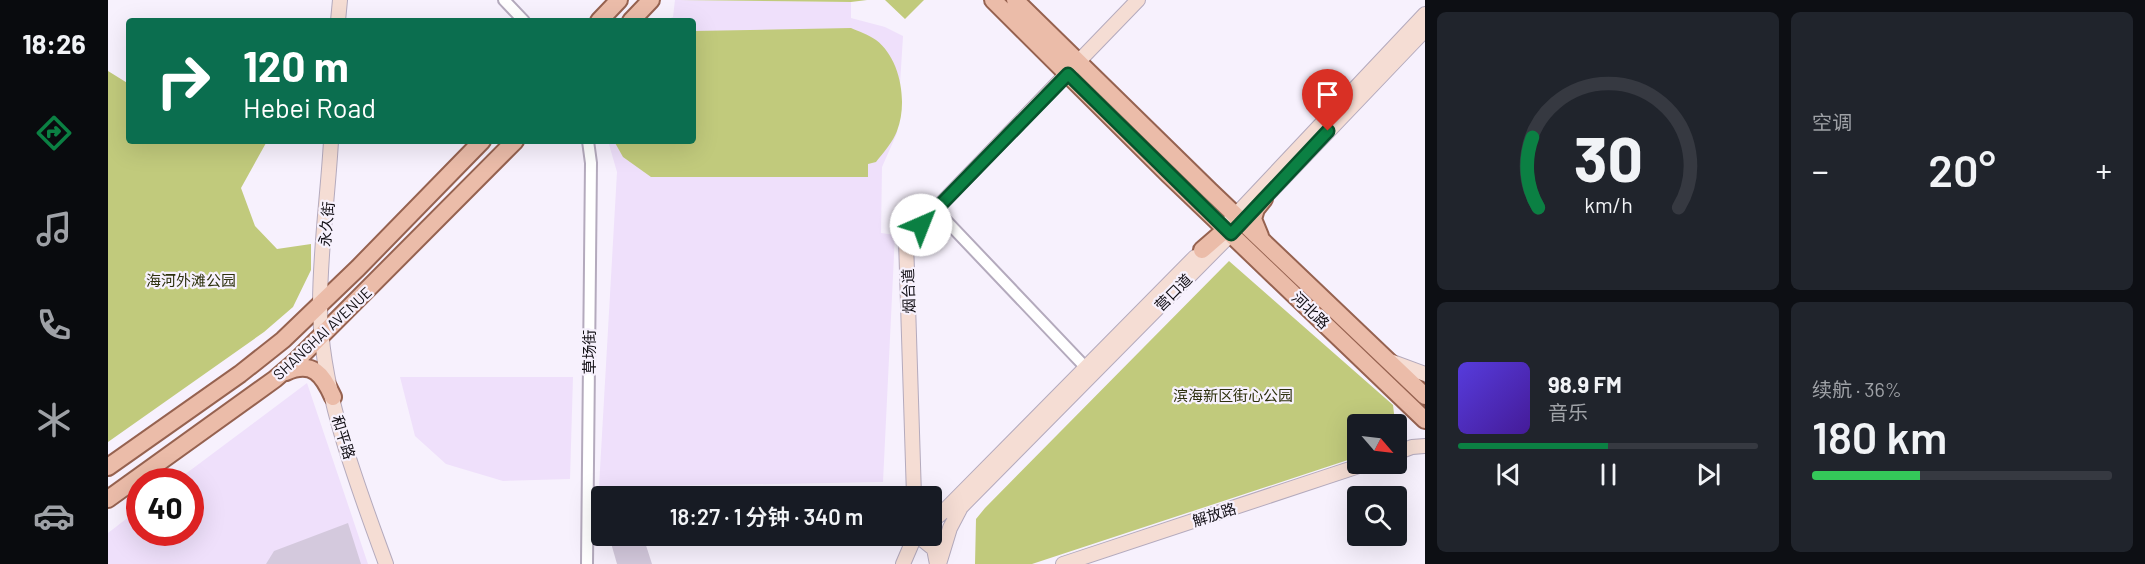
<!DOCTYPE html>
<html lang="zh">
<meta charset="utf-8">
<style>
body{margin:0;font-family:Barlow,"Noto Sans SC",sans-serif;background:#20242c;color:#f1f3f6;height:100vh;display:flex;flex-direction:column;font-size:22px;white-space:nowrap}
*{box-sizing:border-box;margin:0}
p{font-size:20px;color:#9ea1a6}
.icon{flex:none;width:33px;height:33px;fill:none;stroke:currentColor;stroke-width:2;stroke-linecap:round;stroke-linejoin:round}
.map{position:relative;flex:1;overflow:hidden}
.panel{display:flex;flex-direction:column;gap:12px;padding:12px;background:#0d0f14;width:720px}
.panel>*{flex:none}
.guide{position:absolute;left:18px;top:18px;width:570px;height:126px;border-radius:6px;box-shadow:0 6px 24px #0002;background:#0b6e4f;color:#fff;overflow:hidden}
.needle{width:39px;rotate:118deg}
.tools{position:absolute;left:1239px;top:414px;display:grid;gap:12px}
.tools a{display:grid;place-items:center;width:60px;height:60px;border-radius:6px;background:#171b24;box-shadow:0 6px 24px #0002;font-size:30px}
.speed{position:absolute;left:18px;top:468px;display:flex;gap:12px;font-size:30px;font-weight:700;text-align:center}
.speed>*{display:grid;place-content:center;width:78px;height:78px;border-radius:50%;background:#171b24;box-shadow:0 6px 24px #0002;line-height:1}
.speed .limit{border:9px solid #d22;background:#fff;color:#111}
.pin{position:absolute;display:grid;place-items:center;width:51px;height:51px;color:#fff;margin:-62px -26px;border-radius:50% 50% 50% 0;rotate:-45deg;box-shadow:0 0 6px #0007}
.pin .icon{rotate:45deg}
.me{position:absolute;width:66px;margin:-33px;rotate:44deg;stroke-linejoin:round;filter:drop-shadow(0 0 4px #0008)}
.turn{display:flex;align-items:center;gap:21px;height:126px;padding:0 18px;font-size:27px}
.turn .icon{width:78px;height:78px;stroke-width:2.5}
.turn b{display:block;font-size:42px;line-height:51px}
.big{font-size:45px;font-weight:600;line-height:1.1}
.panel .tile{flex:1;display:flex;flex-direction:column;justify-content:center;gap:9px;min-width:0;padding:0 21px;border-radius:9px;background:#20242c}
.panel .dial{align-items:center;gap:0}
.dial svg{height:156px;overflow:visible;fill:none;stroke:#363941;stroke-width:7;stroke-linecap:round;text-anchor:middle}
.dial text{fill:#f1f3f6;stroke:none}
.song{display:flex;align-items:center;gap:18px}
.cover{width:72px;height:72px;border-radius:9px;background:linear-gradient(135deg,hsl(250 70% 55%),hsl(260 70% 35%))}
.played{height:6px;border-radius:3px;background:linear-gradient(90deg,#0b8043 50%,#363941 50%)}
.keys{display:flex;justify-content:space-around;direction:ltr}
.heat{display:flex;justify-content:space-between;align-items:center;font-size:33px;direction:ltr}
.charge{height:9px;border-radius:4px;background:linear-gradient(90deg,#34c759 36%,#363941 0)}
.panel .tiles{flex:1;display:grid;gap:12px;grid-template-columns:repeat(2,1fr)}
.trip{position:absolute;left:483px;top:486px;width:351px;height:60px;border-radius:6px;background:#171b24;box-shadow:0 6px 24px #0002;font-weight:600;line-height:60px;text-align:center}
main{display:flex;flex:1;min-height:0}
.tabs{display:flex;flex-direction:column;width:108px;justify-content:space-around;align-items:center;background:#090b0e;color:#9ea1a6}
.tabs .icon{width:42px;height:42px}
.tabs .selected{color:#0b8043}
.tabs b{font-size:27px;color:#f1f3f6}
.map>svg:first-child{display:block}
</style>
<main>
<nav class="tabs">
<b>18:26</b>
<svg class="icon selected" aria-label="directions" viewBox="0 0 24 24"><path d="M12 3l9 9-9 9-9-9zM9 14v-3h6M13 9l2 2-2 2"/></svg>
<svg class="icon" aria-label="music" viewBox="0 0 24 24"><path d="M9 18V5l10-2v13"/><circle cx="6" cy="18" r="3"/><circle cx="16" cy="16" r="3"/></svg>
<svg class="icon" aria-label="phone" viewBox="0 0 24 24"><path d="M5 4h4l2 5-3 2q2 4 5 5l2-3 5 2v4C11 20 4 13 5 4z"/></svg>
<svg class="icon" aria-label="climate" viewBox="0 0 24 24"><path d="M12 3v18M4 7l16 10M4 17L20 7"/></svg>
<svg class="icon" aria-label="car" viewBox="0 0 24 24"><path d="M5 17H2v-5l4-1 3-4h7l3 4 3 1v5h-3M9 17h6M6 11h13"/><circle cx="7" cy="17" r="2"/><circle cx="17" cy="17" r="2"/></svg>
</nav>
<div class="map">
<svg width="1317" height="564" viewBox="0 0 1317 564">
<rect width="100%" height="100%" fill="#f7f1fd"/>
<!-- built -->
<path fill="#efe0fb" d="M567,0L743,2V18L777,27L795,36L789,133L774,167L773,233L787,235L775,482L491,487L509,172L500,141H585V21H556L565,17Z
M292,377H465L462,479L395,481L338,464L307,436Z
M199,383L260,564H0V533L31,509L32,532H82V482L68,481Z"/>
<!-- green -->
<path fill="#c1ca7c" d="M572,0H759L743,2Z
M777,0H816L797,19Z
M743,28C750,31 761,35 768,40C793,59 800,103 789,131C785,142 775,153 768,162L760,164V177H543L515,157L506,141H585V31Z
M0,71L21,84V141H153L158,143L133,188L147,226L169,249L203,244V270L185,307L156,332L0,442Z
M1121,261L1285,405L1287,422L1285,424H1250L1249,457L924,564H867L868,519L877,508Z"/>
<!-- building -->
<path fill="#d4c9dd" d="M240,523L253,564H158L166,551Z
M501,536H535L544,564H509Z"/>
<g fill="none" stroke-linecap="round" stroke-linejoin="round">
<!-- street casing -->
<g stroke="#b4aabd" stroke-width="14">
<path id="street" d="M396,0L416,21
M828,210L982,372
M479,564L483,163L480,141"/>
</g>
<!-- secondary casing -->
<g stroke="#b4aabd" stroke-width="16">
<path id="secondary" d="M230,21L232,0
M223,141C220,195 212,250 212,305C212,390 249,484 278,564
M1150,205L1317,30
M1121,222L1317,14
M1282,361L1317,374
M1288,453L1304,447L1317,446
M806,496L798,240L1030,0
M824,521L836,511L1087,257
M810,536L826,549L829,564
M795,564L807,536
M831,564L842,528L853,507L1121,236
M955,564L1257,464"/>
</g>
<!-- primary casing -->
<g stroke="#966250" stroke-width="20">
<path id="primary" d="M885,0L1061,175L1317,420
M907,0L1102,191L1317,396
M491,21L511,0
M523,21L543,0
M1152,236L1145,219L1148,209L1156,199
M1094,250L1116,231L1128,228
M178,372C205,360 215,375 225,397
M0,467L132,374L175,340L250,268L374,141
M0,499L167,379L188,361L407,141"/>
</g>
<!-- street -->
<use href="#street" stroke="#fff" stroke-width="10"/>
<!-- secondary -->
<use href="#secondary" stroke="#f5ddd4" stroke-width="14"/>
<!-- primary -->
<use href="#primary" stroke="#ebbca9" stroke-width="16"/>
</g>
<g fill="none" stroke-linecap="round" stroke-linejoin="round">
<!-- route casing -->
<g stroke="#07532c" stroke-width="15">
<path id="route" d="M813,225L960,74L1123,234L1220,131"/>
</g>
<!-- route -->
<use href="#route" stroke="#0b8043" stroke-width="10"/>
</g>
<g text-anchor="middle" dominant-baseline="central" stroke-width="4.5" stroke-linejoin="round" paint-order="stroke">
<!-- street labels -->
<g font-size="15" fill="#120f15" stroke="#f7f1fd">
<text transform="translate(218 224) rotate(-85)">永久街</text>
<text transform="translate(800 291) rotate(-92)">烟台道</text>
<text transform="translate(1065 292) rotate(-45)">营口道</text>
<text transform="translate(1203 310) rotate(44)">河北路</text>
<text transform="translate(214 333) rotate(-43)">SHANGHAI AVENUE</text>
<text transform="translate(481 352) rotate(-90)">草场街</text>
<text transform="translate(236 437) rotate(73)">和平路</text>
<text transform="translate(1106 514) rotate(-18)">解放路</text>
</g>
<!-- park labels -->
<g font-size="15" fill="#2d300d" stroke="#f7f1fd">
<text x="83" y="280">海河外滩公园</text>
<text x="1125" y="395">滨海新区街心公园</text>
</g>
</g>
</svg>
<div class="tools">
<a><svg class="needle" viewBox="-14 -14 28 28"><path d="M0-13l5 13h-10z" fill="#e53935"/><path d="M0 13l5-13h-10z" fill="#9ea1a6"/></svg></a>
<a><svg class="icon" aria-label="search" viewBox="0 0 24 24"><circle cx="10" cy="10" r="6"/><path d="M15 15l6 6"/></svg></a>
</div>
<div class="speed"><div class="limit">40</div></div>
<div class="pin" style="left:1220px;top:131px;background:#d93025"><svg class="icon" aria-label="arrive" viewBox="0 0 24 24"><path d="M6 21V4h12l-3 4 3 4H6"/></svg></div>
<svg class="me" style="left:813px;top:225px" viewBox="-20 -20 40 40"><circle r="19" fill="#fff"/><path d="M0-13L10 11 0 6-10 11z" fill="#0b8043"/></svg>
<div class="trip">18:27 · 1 分钟 · 340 m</div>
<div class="guide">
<div class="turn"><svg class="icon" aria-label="right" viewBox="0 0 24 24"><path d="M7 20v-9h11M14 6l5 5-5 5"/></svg><div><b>120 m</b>Hebei Road</div></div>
</div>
</div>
<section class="panel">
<div class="tiles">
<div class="tile dial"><svg viewBox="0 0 100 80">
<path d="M14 69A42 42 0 1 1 86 69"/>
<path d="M14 69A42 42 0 0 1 11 33" stroke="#0b8043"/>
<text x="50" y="56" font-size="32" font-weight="700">30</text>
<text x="50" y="72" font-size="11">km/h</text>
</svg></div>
<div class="tile"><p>空调</p>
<div class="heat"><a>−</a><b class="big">20°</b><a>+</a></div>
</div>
<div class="tile">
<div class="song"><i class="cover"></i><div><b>98.9 FM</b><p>音乐</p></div></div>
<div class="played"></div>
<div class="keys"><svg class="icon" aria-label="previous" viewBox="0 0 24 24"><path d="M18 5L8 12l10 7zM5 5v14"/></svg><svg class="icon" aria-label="pause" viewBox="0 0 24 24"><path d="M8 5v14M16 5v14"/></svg><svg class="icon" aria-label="next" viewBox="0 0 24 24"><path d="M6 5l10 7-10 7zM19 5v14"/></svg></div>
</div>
<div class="tile"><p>续航 · 36%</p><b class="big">180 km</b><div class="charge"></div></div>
</div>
</section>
</main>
